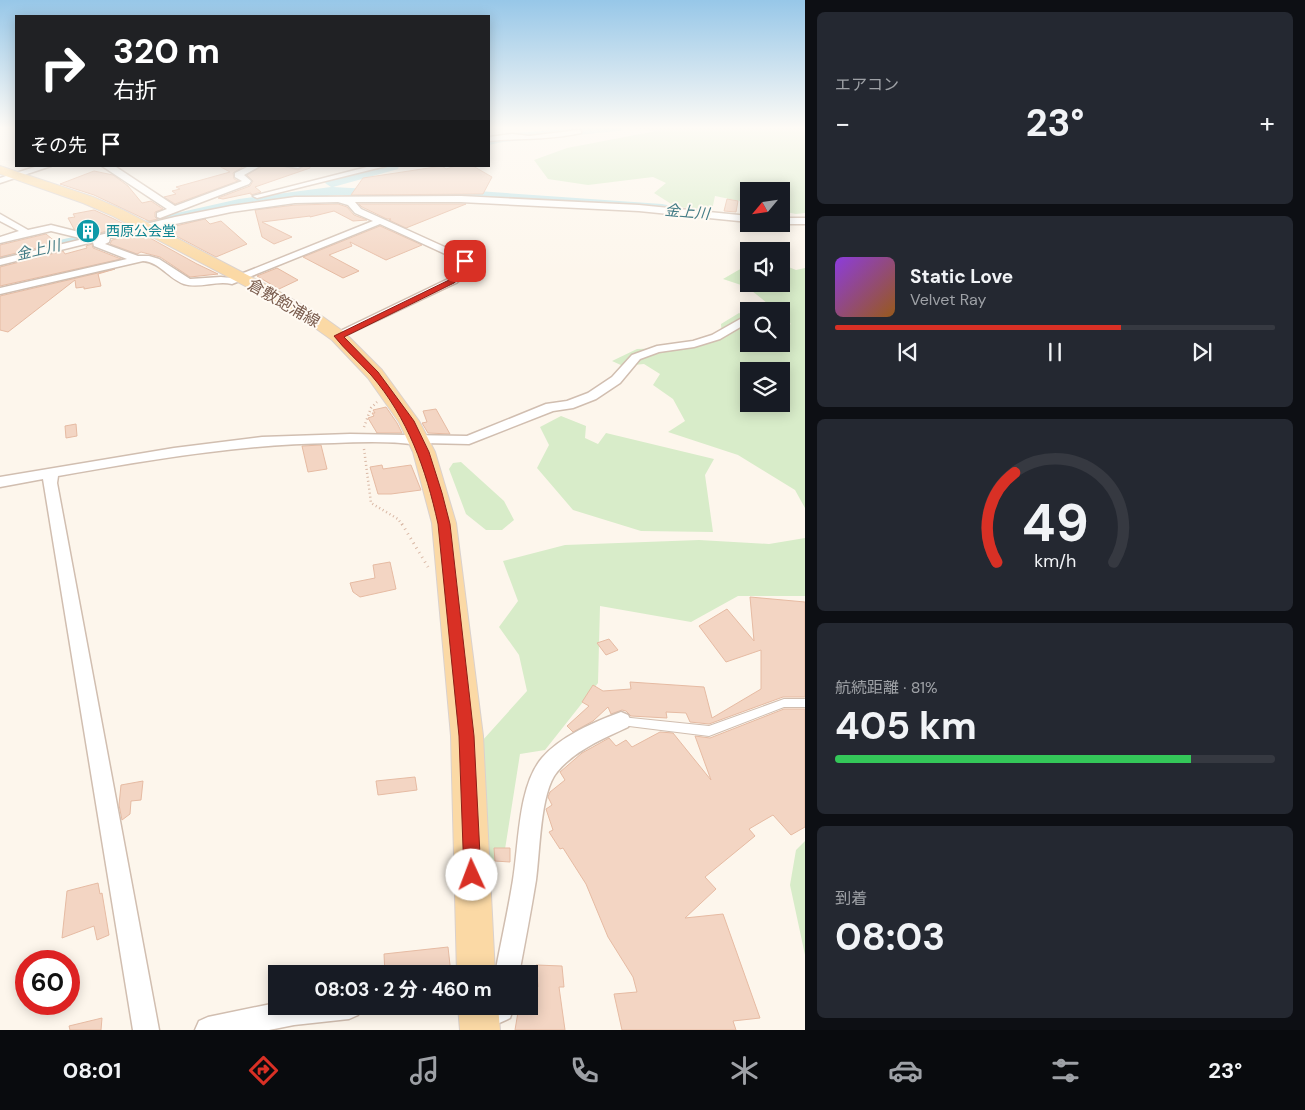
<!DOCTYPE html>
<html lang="ja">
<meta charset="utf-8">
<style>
body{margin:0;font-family:"DM Sans","Noto Sans JP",sans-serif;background:#242831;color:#f1f3f6;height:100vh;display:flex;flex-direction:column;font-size:19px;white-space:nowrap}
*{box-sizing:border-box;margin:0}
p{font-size:16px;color:#9ea1a6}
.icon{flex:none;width:28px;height:28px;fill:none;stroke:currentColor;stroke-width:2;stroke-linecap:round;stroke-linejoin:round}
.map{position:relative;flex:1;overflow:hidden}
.sheet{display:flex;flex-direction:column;gap:12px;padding:12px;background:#0d0f14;width:500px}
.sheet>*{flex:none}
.banner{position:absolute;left:15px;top:15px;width:475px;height:152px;border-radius:0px;box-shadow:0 2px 12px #0003;background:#202124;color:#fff;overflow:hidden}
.needle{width:32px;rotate:241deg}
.tools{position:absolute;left:740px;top:182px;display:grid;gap:10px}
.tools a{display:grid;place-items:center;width:50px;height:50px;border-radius:0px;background:#171b24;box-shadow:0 2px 12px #0003;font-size:25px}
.speed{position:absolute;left:15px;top:950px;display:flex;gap:10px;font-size:25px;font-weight:700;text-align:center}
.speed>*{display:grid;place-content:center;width:65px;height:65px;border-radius:50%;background:#171b24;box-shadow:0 2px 12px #0003;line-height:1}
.speed .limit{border:8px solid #d22;background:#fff;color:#111}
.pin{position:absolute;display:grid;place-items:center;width:42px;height:42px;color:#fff;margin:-21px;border-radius:10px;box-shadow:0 2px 8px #0006}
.me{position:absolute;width:55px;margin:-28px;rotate:358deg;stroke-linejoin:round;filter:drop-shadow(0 0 4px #0008)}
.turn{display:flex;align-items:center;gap:18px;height:105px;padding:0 15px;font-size:22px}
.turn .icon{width:65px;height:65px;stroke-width:2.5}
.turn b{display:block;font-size:35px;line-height:42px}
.then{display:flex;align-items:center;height:48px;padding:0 15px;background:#0003;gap:10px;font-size:19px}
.big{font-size:38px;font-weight:700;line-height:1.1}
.sheet .tile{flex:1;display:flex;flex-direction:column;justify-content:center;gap:8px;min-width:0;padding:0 18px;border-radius:8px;background:#242831}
.sheet .dial{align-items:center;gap:0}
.dial svg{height:130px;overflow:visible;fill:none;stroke:#363941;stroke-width:7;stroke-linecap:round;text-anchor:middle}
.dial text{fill:#f1f3f6;stroke:none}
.song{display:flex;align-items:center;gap:15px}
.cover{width:60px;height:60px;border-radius:8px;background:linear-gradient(135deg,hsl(270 70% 55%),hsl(30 70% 35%))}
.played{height:5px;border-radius:2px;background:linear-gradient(90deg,#d93025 65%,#363941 65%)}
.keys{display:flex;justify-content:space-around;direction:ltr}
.heat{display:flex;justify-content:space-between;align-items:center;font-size:28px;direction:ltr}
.charge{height:8px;border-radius:4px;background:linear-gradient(90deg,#34c759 81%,#363941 0)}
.trip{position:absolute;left:268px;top:965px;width:270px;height:50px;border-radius:0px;background:#171b24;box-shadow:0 2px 12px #0003;font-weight:700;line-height:50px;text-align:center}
.menu{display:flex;height:80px;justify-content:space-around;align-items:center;background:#090b0e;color:#9ea1a6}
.menu .icon{width:35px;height:35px}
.menu .current{color:#d93025}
.menu b{font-size:22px;color:#f1f3f6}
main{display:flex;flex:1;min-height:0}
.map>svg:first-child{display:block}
</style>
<main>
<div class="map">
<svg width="805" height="1030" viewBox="0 0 805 1030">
<rect width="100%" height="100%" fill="#fdf6ec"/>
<!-- green -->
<path fill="#d8ecc9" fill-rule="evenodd" d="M636,128H805V213L796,214L781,211V191H749V203L715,196L712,210L676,207L654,193L666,183L653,177L588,185L548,179L534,160L567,148L656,131Z
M749,264V284H781V264L796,270L805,268V508L795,490L738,455L668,432L685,421L673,399L653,385L660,374L644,364L623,366L612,361L637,349L697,347L722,338L721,324L739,313L749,318V344H781V328L791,324L781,315V311H777L747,287L723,279ZM749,371H781V404H749Z
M561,416L586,426L585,438L598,444L606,433L714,459L705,475L713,532L641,531L573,510L537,468L549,445L540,427Z
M461,462L504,501L514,520L502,530H486L466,514L449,469L453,463Z
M805,538V596H738L691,622L600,606L598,683L545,750L520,754L503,862L489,860L482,741L527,691L519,655L499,627L518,601L503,561L565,545L699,540L769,544Z
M805,841V955L790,885L796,850Z"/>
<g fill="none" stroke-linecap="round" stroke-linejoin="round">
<!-- river -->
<path fill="#bfe3e8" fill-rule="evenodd" d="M582,128H625L619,131L503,142L489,145V137L503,134Z
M378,166H399L398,169L333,187L387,190L394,194L392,197L337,195L284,200L217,212L151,227L146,226L144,223L146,220L239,199L331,187L325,183L327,180Z
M435,188L662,204L667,205L669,208L667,211L662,212L430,195L428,192L430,189Z
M124,225L129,227L132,230L129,233L0,264V254Z"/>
</g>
<!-- building -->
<path fill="#f3d5c3" stroke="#e6bba3" d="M219,166H244L233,173L234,179L238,181L175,204L164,197L176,194L172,191L180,189L176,187L230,172Z
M262,166H284L298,170L304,166H310V168L255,187L261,192L251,195V193L223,199L218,198L250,186L253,181L247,175Z
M442,166L446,169L456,166H473L492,177L483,194L351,195L363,178Z
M94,171L113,175L128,186L142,203L151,201L163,209L155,212V217L158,219L149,221L94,195L60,184Z
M727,199L738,201L736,212L724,211Z
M338,204L347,207L354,215L367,220L353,221L334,211L310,217V216L262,222L292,237L274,244L262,237L255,210L295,205Z
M359,204H466L406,228L389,220L391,219H387L362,207Z
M94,210L112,218L128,226L91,235L87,232L74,229L68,218L75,217L73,214Z
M205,219L210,224L221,221L247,244L216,257L163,229Z
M380,226L422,245L386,260L350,242L352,246L329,255L359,271L343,278L303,257Z
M141,233L197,264L218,274L190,277L160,257L141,252L137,254L110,244L112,240Z
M46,234L57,243L0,257V245Z
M92,244L93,248L121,259L0,286V267L63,251L65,254L87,248L86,246Z
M277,268L298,280L279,289L257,276Z
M115,269L98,274L101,286L84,289V287L76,288L75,280L8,332L0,330V296Z
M386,407L397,423L402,433H377L368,418L374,416L372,413H375L373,410Z
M436,409L450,434L428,433L422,423L427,422L423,411Z
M76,424L77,436L66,438L65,426Z
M321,445L327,469L308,472L302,446Z
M382,465L383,469L411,465L421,490L391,494H378L370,467Z
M390,562L396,589L360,597L353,592L350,583L375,578L373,565Z
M750,597L805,602V697H783L709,724L690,722L686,713L666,712L667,718L631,716L626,711L622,710L611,714L608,707L593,721L573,732L567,726L589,706L582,702L593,685L603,691L631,689L630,682L704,687L712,718L761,689V650L726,662L699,626L727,609L754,641Z
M609,639L618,650L606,655L597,643Z
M784,709H805V827L791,835L773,815L749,829L755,836L705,877L716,889L685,918L723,914L760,1018L733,1021L736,1030H622L614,994L637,992L633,977L608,937L586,884L563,848L560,849L549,832L553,830L546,809L552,805L548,797L550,792L565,780L560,772L582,753L609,738L616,746L626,740L632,747L660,732L673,733L711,780L695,736L710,738Z
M415,777L417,790L378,795L376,781Z
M143,781L141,800L131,801L130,814L122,820L119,805L121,785Z
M494,848H510V862L495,861Z
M98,883L100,894L102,893L109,935L97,940L94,926L62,938L67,891Z
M448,947L451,974H385L384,954Z
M536,965L562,966L564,987H559L565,1030H515L519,1006H529V987H538Z
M102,1018L101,1030H70L69,1026Z"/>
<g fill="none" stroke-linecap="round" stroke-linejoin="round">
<!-- service casing -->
<g stroke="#d1beb0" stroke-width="2">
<path id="service" d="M784,699H805V707H784L709,736L621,725L618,724L616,721L618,718L621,717L709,726Z"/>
</g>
<!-- minor casing -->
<g stroke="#d1beb0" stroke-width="3">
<path id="minor" d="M579,130L581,131V133C550,140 520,138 489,141V137L512,134L529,136Z
M38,166H51L0,183V178Z
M102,166L116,167L175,206L242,181L235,177V173L249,166H260L244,175L251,181L249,184L160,218L157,217V213L167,209Z
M286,166H302L298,168Z
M371,166H386L257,198L253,196Z
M461,196L639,205L749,216V222L639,211L461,202H355L361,209L460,254L471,264L465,276L456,283L338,339L334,338L332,336L334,334L448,279L457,272L461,265L454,258L380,224L232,284C216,280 200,289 184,284C169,279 160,262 143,261L0,294V288L127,259L94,246L93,242L0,265V259L175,217L231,206L295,197ZM338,202L348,205L355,213L373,221L231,278L221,277L190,279L159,259L149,256H138L105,244L109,242L110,238L231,212L295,203Z
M0,214L28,230L51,225L87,234L89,236L84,239L51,231L0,243V237L19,231L0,221Z
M781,218H805V224H781Z
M749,314V322L720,339L694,347L659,352L640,359L620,383L596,399L573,408L553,411L469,444L424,443L418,445C390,441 362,442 334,443C241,444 149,460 58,476L57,483L159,1030H133L43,479L0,487V477L174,448L262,437L350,434L467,436L546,404L567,401L588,393L612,377L632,355L657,346L693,341L712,335Z
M621,712L628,715L631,721L628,727C603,739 575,750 557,772C540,792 540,852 536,880C531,911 525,942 519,974H495C501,942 508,911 513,880C519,844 518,786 542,758C561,736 594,722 621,712Z
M276,1003V1006H362L358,1015L349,1019L294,1025L269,1030H195L199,1021L208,1017Z
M479,1006H514L510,1018C498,1024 485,1030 471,1028L467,1019L471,1010Z"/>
</g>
<!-- primary casing -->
<g stroke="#dad1cd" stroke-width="2">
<path id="primary" d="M0,166L93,197L123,210L278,291L323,317L344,332L382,370L419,421L435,452L456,523L483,736L495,974H457L451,736L432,523L413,452L399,422L368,378L332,340L311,325L266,297L113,216L83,203L0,174Z
M458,1006H498L500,1030H460Z"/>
</g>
<!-- path-far1 -->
<path stroke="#d9b8a5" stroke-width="2.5" stroke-dasharray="1 3" stroke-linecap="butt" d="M364,427L371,408L377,402
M364,449L371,503L398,519L403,526"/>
<!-- path -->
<path stroke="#d9b8a5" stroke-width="3" stroke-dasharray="1 4.5" stroke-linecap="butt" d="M402,524L428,567"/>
<!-- service -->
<use href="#service" fill="#fff" fill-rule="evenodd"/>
<!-- minor -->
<use href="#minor" fill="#fff" fill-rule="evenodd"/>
<!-- primary -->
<use href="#primary" fill="#fbd9a5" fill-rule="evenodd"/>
</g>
<!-- sky -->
<linearGradient id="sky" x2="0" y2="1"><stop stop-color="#97c7e8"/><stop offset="0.47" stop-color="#fefbf6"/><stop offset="1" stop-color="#fefbf6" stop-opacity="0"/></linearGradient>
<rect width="805" height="272" fill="url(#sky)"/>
<!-- route -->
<path fill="#d93025" stroke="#8d1f18" d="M462,259H467L470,264L463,276L454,283L344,337L378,372L414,421L429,452L442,493L450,524L474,736L481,875L478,881L472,883L466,881L464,875L459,736L438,524C426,469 408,418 371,375C359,362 345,350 334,336L449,280C457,274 462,268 462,259Z"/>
<!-- icons -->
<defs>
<g id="building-disc" transform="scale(1.25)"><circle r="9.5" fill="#0f9aa8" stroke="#fffaf3"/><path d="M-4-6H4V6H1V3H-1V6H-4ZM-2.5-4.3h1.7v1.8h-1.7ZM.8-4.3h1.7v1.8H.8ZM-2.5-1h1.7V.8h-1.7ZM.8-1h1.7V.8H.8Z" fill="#fff"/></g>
</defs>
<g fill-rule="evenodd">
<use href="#building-disc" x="88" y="231"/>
</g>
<g text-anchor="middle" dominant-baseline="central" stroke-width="4" stroke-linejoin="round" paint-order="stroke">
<!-- far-culture labels -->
<g font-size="14" fill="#0d838f" stroke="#fffaf3" text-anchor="start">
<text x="106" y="231">西原公会堂</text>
</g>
<!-- far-water labels -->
<g font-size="15" font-style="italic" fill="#437c86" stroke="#fffaf3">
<text transform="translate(687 212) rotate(5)">金上川</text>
<text transform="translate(38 250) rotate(-13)">金上川</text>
</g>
<!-- street labels -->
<g font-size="16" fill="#7a5c4d" stroke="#fffaf3">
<text transform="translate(284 303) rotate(30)">倉敷飽浦線</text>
</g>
</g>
</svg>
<div class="tools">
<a><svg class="needle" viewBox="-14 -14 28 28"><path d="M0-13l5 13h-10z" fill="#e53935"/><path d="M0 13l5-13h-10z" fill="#9ea1a6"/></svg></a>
<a><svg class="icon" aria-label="sound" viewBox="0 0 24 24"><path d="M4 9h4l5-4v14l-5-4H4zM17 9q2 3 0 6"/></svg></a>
<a><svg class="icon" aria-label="search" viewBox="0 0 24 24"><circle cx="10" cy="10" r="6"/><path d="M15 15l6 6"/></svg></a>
<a><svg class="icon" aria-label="layers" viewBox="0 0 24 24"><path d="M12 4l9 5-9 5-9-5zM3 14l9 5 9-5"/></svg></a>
</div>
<div class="speed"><div class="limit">60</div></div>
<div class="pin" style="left:465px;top:261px;background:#d93025"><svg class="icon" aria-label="arrive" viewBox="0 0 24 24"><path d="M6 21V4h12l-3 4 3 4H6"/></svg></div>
<svg class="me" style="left:472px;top:875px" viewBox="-20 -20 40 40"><circle r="19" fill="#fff"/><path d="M0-13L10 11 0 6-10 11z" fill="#d93025"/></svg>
<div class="trip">08:03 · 2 分 · 460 m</div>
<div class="banner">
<div class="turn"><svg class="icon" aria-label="right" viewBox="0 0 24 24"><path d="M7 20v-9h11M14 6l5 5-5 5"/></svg><div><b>320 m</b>右折</div></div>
<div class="then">その先<svg class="icon" aria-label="arrive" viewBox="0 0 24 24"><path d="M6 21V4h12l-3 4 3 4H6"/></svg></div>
</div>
</div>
<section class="sheet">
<div class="tile"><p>エアコン</p>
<div class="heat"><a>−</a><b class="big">23°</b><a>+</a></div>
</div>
<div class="tile">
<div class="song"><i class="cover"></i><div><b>Static Love</b><p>Velvet Ray</p></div></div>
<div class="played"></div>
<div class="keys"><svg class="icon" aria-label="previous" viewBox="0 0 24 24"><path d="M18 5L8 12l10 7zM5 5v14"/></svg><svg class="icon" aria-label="pause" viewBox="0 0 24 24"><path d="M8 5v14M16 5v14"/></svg><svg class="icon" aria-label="next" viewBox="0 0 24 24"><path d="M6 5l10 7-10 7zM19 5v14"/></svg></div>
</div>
<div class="tile dial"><svg viewBox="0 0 100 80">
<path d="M14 69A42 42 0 1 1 86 69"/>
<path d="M14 69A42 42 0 0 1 25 14" stroke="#d93025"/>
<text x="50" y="56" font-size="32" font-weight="700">49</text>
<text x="50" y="72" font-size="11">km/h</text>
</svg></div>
<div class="tile"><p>航続距離 · 81%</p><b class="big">405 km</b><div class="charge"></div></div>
<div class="tile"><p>到着</p><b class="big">08:03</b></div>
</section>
</main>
<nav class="menu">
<b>08:01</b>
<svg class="icon current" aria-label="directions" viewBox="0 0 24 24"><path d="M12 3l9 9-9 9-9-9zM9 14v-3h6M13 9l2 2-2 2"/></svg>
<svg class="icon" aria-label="music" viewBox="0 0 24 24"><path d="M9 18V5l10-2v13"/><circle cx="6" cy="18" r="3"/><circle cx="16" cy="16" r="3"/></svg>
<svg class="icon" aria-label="phone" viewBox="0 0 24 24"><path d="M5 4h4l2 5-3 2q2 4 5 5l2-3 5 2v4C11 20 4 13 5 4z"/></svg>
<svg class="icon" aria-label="climate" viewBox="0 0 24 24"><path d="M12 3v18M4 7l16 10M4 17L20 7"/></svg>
<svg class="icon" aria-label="car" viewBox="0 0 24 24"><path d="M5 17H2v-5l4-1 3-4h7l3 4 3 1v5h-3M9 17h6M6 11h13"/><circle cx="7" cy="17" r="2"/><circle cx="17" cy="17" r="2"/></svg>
<svg class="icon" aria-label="filters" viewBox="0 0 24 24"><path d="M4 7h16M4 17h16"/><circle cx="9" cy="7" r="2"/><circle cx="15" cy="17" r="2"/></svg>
<b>23°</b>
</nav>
